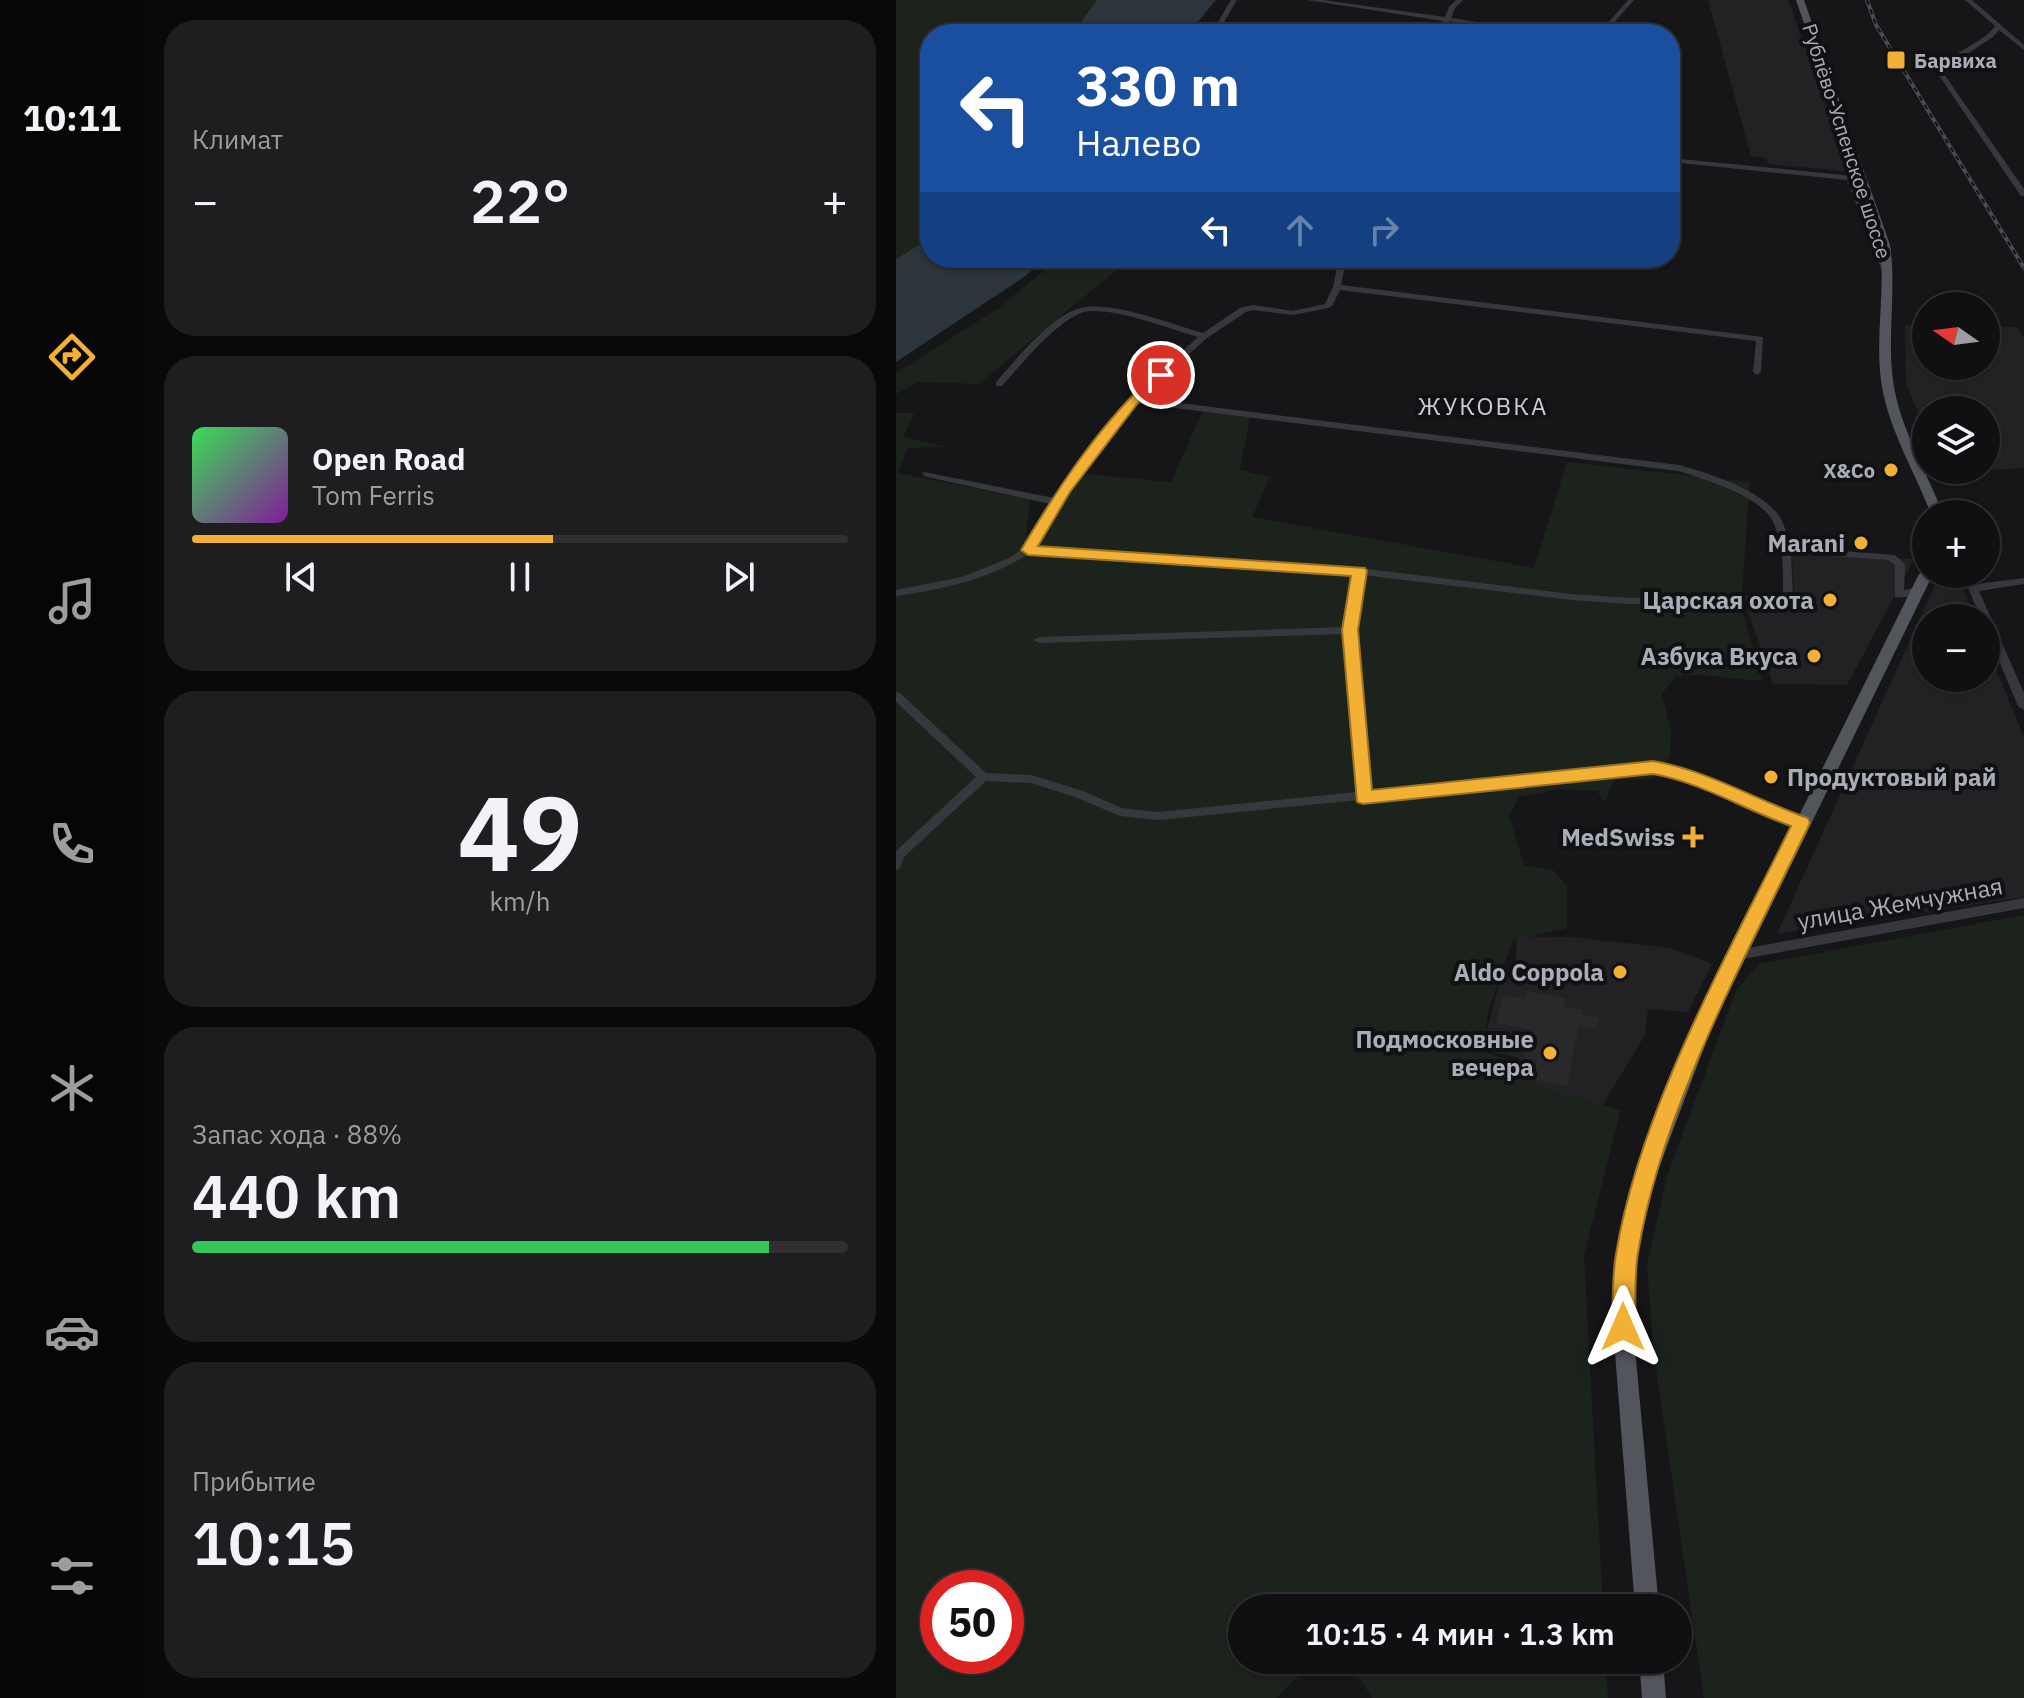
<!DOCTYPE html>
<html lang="ru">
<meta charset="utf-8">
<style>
body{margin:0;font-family:"IBM Plex Sans",sans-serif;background:#1e1e20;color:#f1f3f6;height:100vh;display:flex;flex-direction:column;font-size:30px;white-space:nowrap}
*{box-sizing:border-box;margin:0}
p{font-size:26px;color:#9c9d9f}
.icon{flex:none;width:44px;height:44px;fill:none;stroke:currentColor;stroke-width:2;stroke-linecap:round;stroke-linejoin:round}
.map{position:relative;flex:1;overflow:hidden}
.sheet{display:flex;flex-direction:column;gap:20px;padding:20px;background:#09090a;width:752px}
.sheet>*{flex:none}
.hud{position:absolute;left:24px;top:24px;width:760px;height:244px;border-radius:32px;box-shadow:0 2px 6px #0004,0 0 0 2px #303032;background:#1a4fa0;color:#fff;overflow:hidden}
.needle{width:52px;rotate:284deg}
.tools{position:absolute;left:1016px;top:292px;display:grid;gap:16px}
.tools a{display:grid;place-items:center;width:88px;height:88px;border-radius:50%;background:#101012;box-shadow:0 2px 6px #0004,0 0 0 2px #303032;font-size:40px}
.speed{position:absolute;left:24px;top:1570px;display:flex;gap:16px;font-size:40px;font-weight:700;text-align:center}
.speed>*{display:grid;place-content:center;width:104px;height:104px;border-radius:50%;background:#101012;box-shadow:0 2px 6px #0004,0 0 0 2px #303032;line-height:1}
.speed .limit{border:12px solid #d22;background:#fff;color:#111}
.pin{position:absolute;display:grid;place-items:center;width:68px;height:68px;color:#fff;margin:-34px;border:4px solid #fff;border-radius:50%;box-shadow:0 2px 8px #0007}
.me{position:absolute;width:88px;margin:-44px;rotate:0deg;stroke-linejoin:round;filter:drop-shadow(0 0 6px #0008)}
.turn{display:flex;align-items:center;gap:28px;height:168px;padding:0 24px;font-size:36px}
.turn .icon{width:104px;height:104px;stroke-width:2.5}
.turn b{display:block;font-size:56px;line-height:68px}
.lanes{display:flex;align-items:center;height:76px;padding:0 24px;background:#0003;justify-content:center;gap:40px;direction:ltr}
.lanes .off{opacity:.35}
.big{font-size:60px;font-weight:600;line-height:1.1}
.sheet .tile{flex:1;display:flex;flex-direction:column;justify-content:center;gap:12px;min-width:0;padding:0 28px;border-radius:32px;background:#1e1e20}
.sheet .dial{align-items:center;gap:0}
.dial b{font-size:104px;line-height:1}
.song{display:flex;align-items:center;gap:24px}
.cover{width:96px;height:96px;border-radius:12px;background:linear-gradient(135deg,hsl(130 70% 55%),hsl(290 70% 35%))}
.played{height:8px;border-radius:4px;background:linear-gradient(90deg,#f2b134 55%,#303032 55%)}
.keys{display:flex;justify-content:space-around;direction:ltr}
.heat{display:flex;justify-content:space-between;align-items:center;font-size:44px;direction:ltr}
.charge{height:12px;border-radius:6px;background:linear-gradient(90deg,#34c759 88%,#303032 0)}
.trip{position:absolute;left:332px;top:1594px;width:464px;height:80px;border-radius:40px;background:#101012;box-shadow:0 2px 6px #0004,0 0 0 2px #303032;font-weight:600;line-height:80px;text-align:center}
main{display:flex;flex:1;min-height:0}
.tab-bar{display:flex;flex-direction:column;width:144px;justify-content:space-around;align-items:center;background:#060607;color:#9c9d9f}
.tab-bar .icon{width:56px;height:56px}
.tab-bar .active{color:#f2b134}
.tab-bar b{font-size:36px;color:#f1f3f6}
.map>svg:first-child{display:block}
</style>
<main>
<nav class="tab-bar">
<b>10:11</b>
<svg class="icon active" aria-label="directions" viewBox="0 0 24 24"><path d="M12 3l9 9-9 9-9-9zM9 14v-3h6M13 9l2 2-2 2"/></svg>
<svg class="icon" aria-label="music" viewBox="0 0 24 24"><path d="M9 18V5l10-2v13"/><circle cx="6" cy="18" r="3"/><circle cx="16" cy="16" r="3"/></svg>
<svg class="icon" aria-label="phone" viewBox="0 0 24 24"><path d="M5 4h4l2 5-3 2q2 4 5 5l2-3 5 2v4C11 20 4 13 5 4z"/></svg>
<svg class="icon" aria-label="climate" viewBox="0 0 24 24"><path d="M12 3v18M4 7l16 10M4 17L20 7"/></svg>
<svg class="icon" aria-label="car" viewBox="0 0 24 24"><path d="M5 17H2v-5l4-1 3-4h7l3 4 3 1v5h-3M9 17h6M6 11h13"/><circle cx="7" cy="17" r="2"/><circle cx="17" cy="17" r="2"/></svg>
<svg class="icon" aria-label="filters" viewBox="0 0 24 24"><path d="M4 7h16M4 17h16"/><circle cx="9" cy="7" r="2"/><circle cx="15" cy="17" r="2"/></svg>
</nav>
<section class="sheet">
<div class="tile"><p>Климат</p>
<div class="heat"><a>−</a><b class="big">22°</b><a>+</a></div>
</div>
<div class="tile">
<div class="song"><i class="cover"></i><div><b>Open Road</b><p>Tom Ferris</p></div></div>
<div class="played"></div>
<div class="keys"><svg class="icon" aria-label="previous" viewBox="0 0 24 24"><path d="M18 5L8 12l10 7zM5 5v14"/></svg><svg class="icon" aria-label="pause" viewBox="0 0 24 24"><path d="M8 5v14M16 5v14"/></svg><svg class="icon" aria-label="next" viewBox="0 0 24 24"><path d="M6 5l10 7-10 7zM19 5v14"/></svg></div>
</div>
<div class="tile dial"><b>49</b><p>km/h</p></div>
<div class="tile"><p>Запас хода · 88%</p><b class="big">440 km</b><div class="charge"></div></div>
<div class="tile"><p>Прибытие</p><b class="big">10:15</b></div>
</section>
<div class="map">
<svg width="1128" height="1698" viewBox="0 0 1128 1698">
<rect width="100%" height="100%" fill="#161618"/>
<!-- built -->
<path fill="#222225" d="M812,0H892L954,172L872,164L870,158L855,156Z
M1009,325H1030V366H1090V326L1121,327L1128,338V468L1090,470V410H1030V430L1010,384Z
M896,552L1018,559L951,685L877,684L848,600L898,601Z
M1044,574H1061L1079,618H1030V678H1090V645L1128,737V897L881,934Z
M621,936L674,937L774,948L816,964L792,1012L752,1009L749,1035L703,1111L618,1087L623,1058L586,1050L605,976L619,973Z"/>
<!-- green -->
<path fill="#1c231d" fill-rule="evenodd" d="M0,0H201L176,34H34V238L0,259Z
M163,258H235L83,384L22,382L0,394V373L104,307Z
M307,410L354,417L344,470L374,477L356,517L638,568L671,462L854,482L845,605L866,680C837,681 809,672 780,676L766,694L775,730L774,757L756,779L718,780L709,802L701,791L664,789L623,797L613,816L628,865L657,870L671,886V928L617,940L592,1012L588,1051L613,1061L620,1081L725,1110L688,1254L707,1608H346V1660H709L712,1698H476L464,1679L431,1666L399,1679L380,1698H0V413H18L7,437L50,447L12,448L2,473L134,499L130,537L190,474L275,482ZM42,1588H110V1656H42Z
M1128,915V1698H808L758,1355L751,1265L771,1176L840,991L863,964Z"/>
<!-- water -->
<path fill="#2c353c" d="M201,0H320L292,34H176Z
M34,238V258H151L128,277L0,362V259Z"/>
<!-- building -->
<path fill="#29292c" d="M631,991L670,998L668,1006L687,1010L686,1014L703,1018L700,1029L683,1026L671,1086L624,1077L635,1030L600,1023L607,995L629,999Z"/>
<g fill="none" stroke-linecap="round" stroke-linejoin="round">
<!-- minor -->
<path fill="#37383d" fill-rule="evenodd" d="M335,0H341L325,27V34H319V27Z
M411,0H427L549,17L553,7L560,0H567L559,8L555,18L660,34H643L553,21L548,34H542L547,21Z
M732,0H738L708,34H702Z
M1069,0H1076L1128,45V50L1103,30L1097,37L1051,67L1048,74L1128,189V196H1125L1042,74C1050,52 1085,46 1099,26Z
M774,158L957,176L994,271L990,273L986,271L951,180L774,162Z
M443,258H451L445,285L867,337L865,372L861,375L857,372L860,341L444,290L436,306L432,308L397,315L357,310L350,312L311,338L244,398L783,465C813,473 866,490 884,517C889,526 892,537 894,547L999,555L1009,564L1008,590L1023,587L1028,590C1022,595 1007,599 999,597V565L992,560L895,553L897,598L892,601L734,604L675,600L467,575L459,630L472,791L757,763L789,769L862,804L909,820L911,823L909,826L905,827L854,810L783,776L757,771L472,799L467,802L463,800L262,820L224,816L179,797L135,783L90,781L8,857L4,868L0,870V851L80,777L0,702V692L4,693L90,773L135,775L187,791L226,808L262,812L461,792L449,634L143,643L138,640L143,637L449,627L458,574L134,553C92,580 48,589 0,596V590L66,577L113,558L128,548L155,504L31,477L26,474L28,472L158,498L234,398L302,337C274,329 215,306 188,312C162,319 124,366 106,386H100V382C121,359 153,317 184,308C214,300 276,324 307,333L344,308L357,305L397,311L429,304L437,287ZM239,403L782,471C808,479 862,495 876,520C888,542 887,571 887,595L734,598L675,594L463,568L139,547L171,492Z
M1066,574H1076L1081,584L1128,578V584L1083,591L1128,693V710L1122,706L1090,630V618H1085Z
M1128,898V908L841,960L836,959L835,955L836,951L841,950Z"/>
<!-- major -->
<path fill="#53555c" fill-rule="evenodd" d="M900,0H908L994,245C1001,292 990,340 998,387C1006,432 1031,472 1047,514H1035C1019,472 994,432 986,387C978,340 990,292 984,245Z
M1030,570V574H1037L815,1029L758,1181L741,1255L737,1327L763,1608H739L717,1327L721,1255L738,1181L797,1029L1023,574Z
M743,1660H767L770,1698H746Z"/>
<!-- rail casing -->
<g stroke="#4a4c52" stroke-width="4">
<path id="rail" d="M971,0L980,25L1128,268"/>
</g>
<!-- rail -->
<use href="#rail" stroke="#111113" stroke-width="2" stroke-dasharray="5" stroke-linecap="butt"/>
</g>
<!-- route -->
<path fill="#f2b134" stroke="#9d7322" stroke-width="2" d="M261,372L272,375L242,403L174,492L142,546L469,568L471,571L462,630L476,790L757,761C811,770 860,800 912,818L914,823C851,955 765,1109 742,1253C738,1277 740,1303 739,1327L735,1335L727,1338L719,1335L716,1327C717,1303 716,1277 720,1254C743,1111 831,956 895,826C849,810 804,782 757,774L467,804L461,802L446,630L455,576L132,555L125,550C163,486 205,422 261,372Z"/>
<!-- markers -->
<g fill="#f2b134" stroke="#111113" stroke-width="3">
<rect x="990" y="50" width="20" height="20" rx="4"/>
<circle cx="995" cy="470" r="8"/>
<circle cx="965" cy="543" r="8"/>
<circle cx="934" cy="600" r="8"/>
<circle cx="918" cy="656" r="8"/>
<circle cx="875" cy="777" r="8"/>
<path d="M793 825h8v8h8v8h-8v8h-8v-8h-8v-8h8z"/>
<circle cx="724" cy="972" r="8"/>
<circle cx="654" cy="1053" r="8"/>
</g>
<g text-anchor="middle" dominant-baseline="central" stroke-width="8" stroke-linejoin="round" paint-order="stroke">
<!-- far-poi labels -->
<g font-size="20" font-weight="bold" fill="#a8adb8" stroke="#111113" text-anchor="start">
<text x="1018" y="60">Барвиха</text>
<text x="979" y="470" text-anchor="end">X&amp;Co</text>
</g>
<!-- far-street labels -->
<g font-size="20" fill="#a8adb8" stroke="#111113">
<text transform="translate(951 141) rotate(72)">Рублёво-Успенское шоссе</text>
</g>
<!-- far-quarter labels -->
<g font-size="24" letter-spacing="2" fill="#c9ccd4" stroke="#111113">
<text x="587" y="406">ЖУКОВКА</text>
</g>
<!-- poi labels -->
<g font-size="24" font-weight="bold" fill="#a8adb8" stroke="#111113" text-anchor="end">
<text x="949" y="543">Marani</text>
<text x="918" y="600">Царская охота</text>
<text x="902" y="656">Азбука Вкуса</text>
<text x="891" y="777" text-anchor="start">Продуктовый рай</text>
<text x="779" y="837">MedSwiss</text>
<text x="708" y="972">Aldo Coppola</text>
<text x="638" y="1039">Подмосковные<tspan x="638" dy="28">вечера</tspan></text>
</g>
<!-- street labels -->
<g font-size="24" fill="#a8adb8" stroke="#111113">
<text transform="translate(1004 903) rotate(-10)">улица Жемчужная</text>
</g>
</g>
</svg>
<div class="tools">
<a><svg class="needle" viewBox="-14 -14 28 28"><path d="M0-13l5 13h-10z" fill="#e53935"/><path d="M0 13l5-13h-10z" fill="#9c9d9f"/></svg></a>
<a><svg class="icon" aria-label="layers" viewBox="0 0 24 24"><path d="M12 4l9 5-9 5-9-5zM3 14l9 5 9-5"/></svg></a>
<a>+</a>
<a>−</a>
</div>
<div class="speed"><div class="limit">50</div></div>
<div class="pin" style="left:265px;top:375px;background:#d93025"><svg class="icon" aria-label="arrive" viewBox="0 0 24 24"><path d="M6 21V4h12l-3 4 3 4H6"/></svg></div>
<svg class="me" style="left:727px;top:1327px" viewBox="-20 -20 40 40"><path d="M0-17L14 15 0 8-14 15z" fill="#f2b134" stroke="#fff" stroke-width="4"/></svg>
<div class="trip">10:15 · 4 мин · 1.3 km</div>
<div class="hud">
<div class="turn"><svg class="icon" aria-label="left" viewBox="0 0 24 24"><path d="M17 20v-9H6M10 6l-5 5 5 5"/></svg><div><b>330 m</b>Налево</div></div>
<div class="lanes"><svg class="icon" aria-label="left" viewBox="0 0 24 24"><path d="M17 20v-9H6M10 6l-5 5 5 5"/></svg><svg class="icon off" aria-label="ahead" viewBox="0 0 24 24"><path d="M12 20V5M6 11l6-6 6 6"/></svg><svg class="icon off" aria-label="right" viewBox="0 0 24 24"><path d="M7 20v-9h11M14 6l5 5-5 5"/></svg></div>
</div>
</div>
</main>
